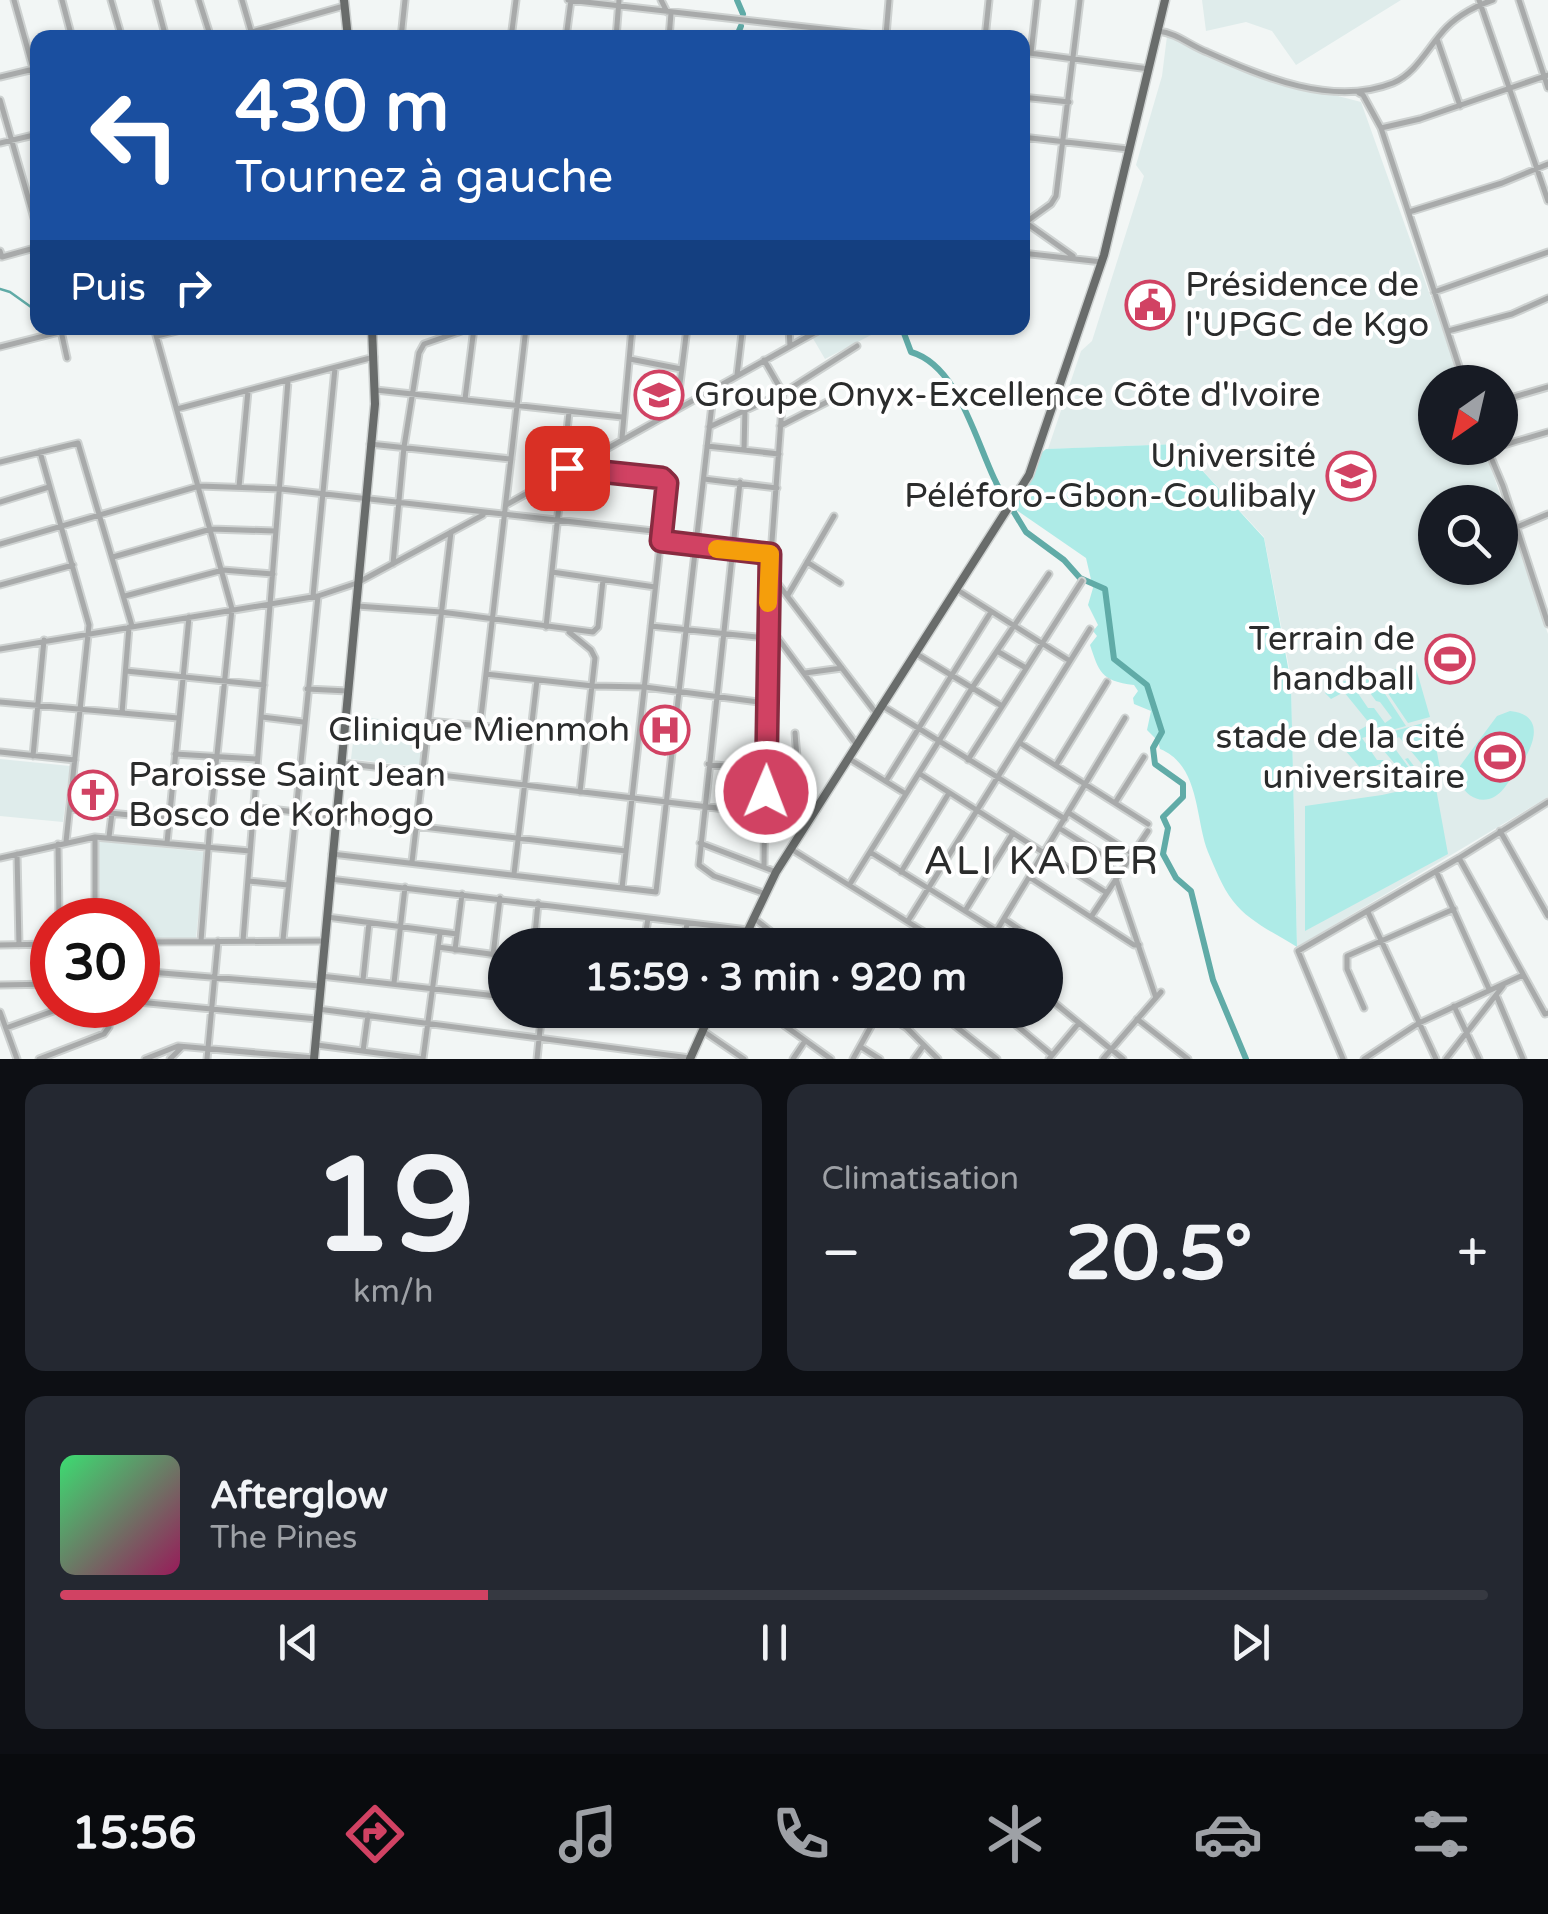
<!DOCTYPE html>
<html lang="fr">
<meta charset="utf-8">
<style>
body{margin:0;font-family:"Varela Round",sans-serif;background:#242831;color:#f1f3f6;height:100vh;display:flex;flex-direction:column;font-size:38px;white-space:nowrap}
*{box-sizing:border-box;margin:0}
p{font-size:32px;color:#9ea1a6}
.icon{flex:none;width:55px;height:55px;fill:none;stroke:currentColor;stroke-width:2;stroke-linecap:round;stroke-linejoin:round}
.map{position:relative;height:1059px;overflow:hidden}
.sheet{display:flex;flex-direction:column;gap:25px;padding:25px;background:#0d0f14;flex:1}
.sheet>*{flex:none}
.hud{position:absolute;left:30px;top:30px;width:1000px;height:305px;border-radius:20px;box-shadow:0 2px 8px #0004;background:#1a4fa0;color:#fff;overflow:hidden}
.needle{width:65px;rotate:214deg}
.buttons{position:absolute;left:1418px;top:365px;display:grid;gap:20px}
.buttons a{display:grid;place-items:center;width:100px;height:100px;border-radius:50%;background:#171b24;box-shadow:0 2px 8px #0004;font-size:50px}
.speed{position:absolute;left:30px;top:898px;display:flex;gap:20px;font-size:50px;font-weight:700;text-align:center}
.speed>*{display:grid;place-content:center;width:130px;height:130px;border-radius:50%;background:#171b24;box-shadow:0 2px 8px #0004;line-height:1}
.speed .limit{border:15px solid #d22;background:#fff;color:#111}
.pin{position:absolute;display:grid;place-items:center;width:85px;height:85px;color:#fff;margin:-42px;border-radius:20px;box-shadow:0 5px 15px #0006}
.me{position:absolute;width:110px;margin:-55px;rotate:1deg;stroke-linejoin:round;filter:drop-shadow(0 0 8px #0008)}
.turn{display:flex;align-items:center;gap:35px;height:210px;padding:0 40px;font-size:45px}
.turn .icon{width:130px;height:130px;stroke-width:2.5}
.turn b{display:block;font-size:70px;line-height:85px}
.then{display:flex;align-items:center;height:95px;padding:0 40px;background:#0003;gap:20px;font-size:38px}
.big{font-size:75px;font-weight:800;line-height:1.1}
.sheet .tile{flex:1;display:flex;flex-direction:column;justify-content:center;gap:15px;min-width:0;padding:0 35px;border-radius:20px;background:#242831}
.sheet .dial{align-items:center;gap:0}
.dial b{font-size:130px;line-height:1}
.song{display:flex;align-items:center;gap:30px}
.cover{width:120px;height:120px;border-radius:15px;background:linear-gradient(135deg,hsl(140 70% 55%),hsl(330 70% 35%))}
.played{height:10px;border-radius:5px;background:linear-gradient(90deg,#d14263 30%,#363941 30%)}
.keys{display:flex;justify-content:space-around;direction:ltr}
.heat{display:flex;justify-content:space-between;align-items:center;font-size:55px;direction:ltr}
.sheet .tiles{flex:1;display:grid;gap:25px;grid-template-columns:1fr 1fr}
.tile:last-child{grid-column:span 2}
.trip{position:absolute;left:488px;top:928px;width:575px;height:100px;border-radius:50px;background:#171b24;box-shadow:0 2px 8px #0004;font-weight:800;line-height:100px;text-align:center}
.menu{display:flex;height:160px;justify-content:space-around;align-items:center;background:#090b0e;color:#9ea1a6}
.menu .icon{width:70px;height:70px}
.menu .active{color:#d14263}
.menu b{font-size:45px;color:#f1f3f6}
.map>svg:first-child{display:block}
</style>
<div class="map">
<svg width="1548" height="1059" viewBox="0 0 1548 1059">
<rect width="100%" height="100%" fill="#f2f6f5"/>
<!-- built -->
<path fill="#dfeceb" fill-rule="evenodd" d="M1202,0H1401L1296,65L1272,31L1246,22L1206,31Z
M1167,36L1250,73L1361,102L1461,382H1435V448H1484L1548,634V797L1297,947L1291,678L1264,537L1178,444L1048,449L1081,351L1092,341L1144,176L1136,165L1162,76ZM1435,502H1500V568H1435Z
M827,328H872L875,333L825,359L811,335Z
M356,716L425,725L420,767L351,759Z
M0,759L70,766L63,822L0,816Z
M97,841L205,852L196,938L138,939V920H99Z"/>
<!-- green -->
<path fill="#aeebe7" d="M1178,444L1264,538L1291,683L1297,947C1276,934 1248,921 1233,901C1222,887 1215,868 1208,852C1195,819 1200,765 1160,749L1158,741L1147,730L1151,711L1134,704L1133,698L1138,691L1134,685C1100,681 1099,671 1090,645L1097,636L1093,631L1098,625L1088,605L1093,588L1086,558L1012,507L1039,455L1046,449Z
M1415,665L1430,717L1408,723L1375,674Z
M1372,674L1406,726L1362,738L1377,760H1383L1394,775L1400,770L1373,738L1385,735L1412,772L1392,781L1380,764L1363,771L1338,742L1334,733L1343,727L1354,733L1370,724L1344,692L1331,699L1325,693L1330,685L1349,680L1368,708H1374L1385,723L1392,718L1380,702L1376,701L1365,686L1358,690L1352,679Z
M1510,711C1548,715 1533,749 1517,770C1509,780 1502,796 1489,799C1476,802 1468,795 1461,786L1460,766L1497,716Z
M1431,721L1440,768L1409,786L1386,789L1376,768L1380,766L1392,783L1415,773L1405,759L1408,758L1419,773L1426,769L1399,737L1393,740L1387,733Z
M1435,783L1448,854L1305,931V806L1382,795Z"/>
<g fill="none" stroke-linecap="round" stroke-linejoin="round">
<!-- stream -->
<path stroke="#60aba7" stroke-width="2.5" d="M0,289L10,292L38,312"/>
<!-- river -->
<path stroke="#60aba7" stroke-width="6" d="M737,0L743,14
M736,38L741,26
M902,328L911,352C966,368 979,464 1008,503
M1012,509L1026,532L1064,560L1080,578L1105,589L1114,659L1147,685L1162,732L1153,748L1155,764L1183,784V797L1163,817L1168,828L1163,854L1176,878L1191,891L1213,980L1246,1059"/>
<!-- minor casing -->
<g stroke="#ced2d1" stroke-width="9">
<path id="minor" d="M14,0L38,86
M62,0L72,38
M111,0L122,38
M156,0L166,38
M199,0L211,38
M242,0L253,38
M568,0L902,38
M661,0L667,12
M1479,0L1548,201
M1519,0L1548,88
M1158,31C1177,33 1189,45 1207,52C1263,77 1333,107 1393,83C1417,73 1429,45 1447,27C1459,15 1477,5 1493,0
M252,32L344,6
M886,35L889,0
M401,38L405,0
M511,38L516,0
M566,38L571,0
M616,38L619,0
M669,38L671,13
M985,38L989,0
M1437,39L1460,106
M1022,52L1149,69
M1031,53L1037,0
M0,77L38,68
M1359,93L1363,95L1381,128L1464,382
M1022,97L1069,102
M0,100L38,232
M1381,128L1420,119L1548,75
M1022,137L1128,149
M0,143L38,134
M1022,149L1024,137
M1409,212L1502,183L1548,164
M1022,219L1026,222L1051,204L1056,196L1080,0
M1025,222L1073,256
M0,251L2,257L38,247
M1022,253L1102,262
M1434,292L1548,252
M154,328L232,609L210,823L201,941
M789,328L790,346
M61,331L67,358
M1448,331L1512,314L1548,298
M157,336L189,328
M0,347L75,328
M630,359L681,369
M737,375L742,333
M376,390L622,417
M465,399L474,328
M1500,401L1548,387
M677,407L687,328
M177,409L374,357
M780,426L827,402
M709,427L783,393L857,346
M622,438L632,328
M370,444L511,459
M707,446L779,454
M1500,446L1548,432
M1487,448L1503,486L1548,624
M744,450L745,409
M40,452L89,625L66,842
M0,462L78,443L132,626
M567,468L653,475L667,483L622,888
M704,479L777,488
M740,482L699,865L714,876L766,894
M239,487L248,391
M0,502L49,487
M506,505L823,328
M1517,527L1548,514
M661,541L770,554
M0,544L199,486L281,489L662,532
M113,557L211,529L275,531
M807,562L840,583
M393,564L404,447L419,353L424,344L470,328
M552,572L655,587
M772,576L876,713
M0,585L73,565
M956,589L1070,661
M788,595L834,516
M125,596L223,570L273,574
M313,596L335,368
M357,606L441,612L593,632L598,627L603,580
M766,622L856,744
M651,626L767,638
M546,627L569,412
M569,632L591,650L595,658L580,792
M0,649L318,596L357,583L483,515
M997,651L1026,668
M915,653L1002,706
M126,671L264,685
M805,673L842,668
M486,674L593,686L645,687L766,703
M307,689L348,691
M0,702L178,718
M881,705L1065,819
M122,713L129,627
M262,717L303,722
M428,721L532,731
M480,726L526,328
M795,733L802,819
M1020,743L1148,824
M0,752L75,760
M175,754L257,759
M33,756L44,640
M848,758L906,794
M968,760L1082,581
M341,763L809,819
M708,764L767,771
M1056,765L1107,682
M920,774L1107,893
M886,781L991,612
M1115,803L1144,757
M253,807L626,851
M70,809L210,823
M1069,813L1133,854
M1059,828L1107,858L1112,867L1156,998
M1500,831L1548,916
M109,837L112,813
M95,838V920
M167,843L189,617
M700,843L776,872
M58,844L59,920
M791,849L945,945
M870,852L997,931
M17,854L19,945
M332,854L656,892L714,387
M0,858L95,837L250,851
M1459,858L1545,1014L1548,1013
M412,862L451,532
M764,867L766,622L783,393L764,360
M1436,871L1489,989
M901,872L949,793
M514,874L537,680
M1029,877L1134,945H1139
M330,879L748,930
M248,881L288,885
M850,884L972,688L1049,574
M965,911L1013,833
M1368,912L1436,1059
M327,917L457,934
M1091,917L1148,831
M755,919L788,945
M1004,919L1038,942L1037,945
M908,921L1090,629
M283,940L318,596
M243,941L288,381
M138,942L324,941
M535,942L552,945
M0,945L52,944
M534,945L538,903
M644,945L648,918
M684,945L687,923
M919,945L926,933
M988,945L1125,718
M438,947L505,956
M455,950L462,894
M493,955L500,898
M138,971L320,986
M321,976L505,997
M363,980L369,923
M394,983L405,887
M0,985L52,984
M1045,995L1123,1059
M1497,997L1523,1059
M138,1002L317,1019
M1454,1006L1479,1059
M1364,1008L1347,969V956L1454,909
M318,1009L690,1058
M616,1010L706,1024
M763,1010L831,1059
M879,1010L907,1028L938,1059
M935,1010L997,1059
M998,1010L1052,1055
M0,1012L17,1059
M1137,1019L1188,1059
M6,1028L70,1005
M703,1031L744,1059
M317,1045L423,1059
M861,1047L880,1059
M363,1051L368,1015
M39,1059L104,1034L109,1027L111,1005
M145,1059L178,1046L314,1058
M170,1059L181,1048
M207,1059L218,941
M423,1059L440,933
M537,1059L542,1010
M793,1059L805,1041
M853,1059L880,1010
M914,1059L924,1045
M1049,1059L1079,1023
M1103,1059L1161,992
M1343,1059L1298,951L1459,858L1548,802
M1364,1059L1419,1023L1523,975
M1446,1059L1503,986"/>
</g>
<!-- major casing -->
<g stroke="#ced2d1" stroke-width="11">
<path id="major" d="M344,0L348,38
M741,945L776,872L1029,475L1104,255L1165,0
M314,1059L375,404L372,328
M690,1059L712,1010"/>
</g>
<!-- minor -->
<use href="#minor" stroke="#a8aaaa" stroke-width="5"/>
<!-- major -->
<use href="#major" stroke="#696c6b" stroke-width="8"/>
</g>
<g fill="none" stroke-linecap="round" stroke-linejoin="round">
<!-- route casing -->
<g stroke="#882b40" stroke-width="25">
<path id="route" d="M567,468L662,478L667,483L661,541L770,554L766,792"/>
</g>
<!-- route -->
<use href="#route" stroke="#d14263" stroke-width="18"/>
<!-- slow -->
<path stroke="#f59e0b" stroke-width="18" d="M717,549L770,554L768,603"/>
</g>
<!-- icons -->
<defs>
<g id="civic-ring" transform="scale(2.5)"><circle r="9.5" fill="#fff" stroke="#d14263" stroke-width="1.5"/><path d="M-.6-6.5H3V-4.5H.6V-3L4-1V1h2V6H-6V1h2V-1L-.6-3ZM-1.2 2.5V6h2.4V2.5Z" fill="#d14263"/></g>
<g id="university-ring" transform="scale(2.5)"><circle r="9.5" fill="#fff" stroke="#d14263" stroke-width="1.5"/><path d="M0-5L7-2L0 1L-7-2ZM-4 1L0 2.5L4 1V4Q0 6-4 4Z" fill="#d14263"/></g>
<g id="stadium-ring" transform="scale(2.5)"><circle r="9.5" fill="#fff" stroke="#d14263" stroke-width="1.5"/><path d="M0-5a6.5 5 0 1 0 0 10a6.5 5 0 1 0 0-10ZM-3.5-1.8h7v3.6h-7Z" fill="#d14263"/></g>
<g id="hospital-ring" transform="scale(2.5)"><circle r="9.5" fill="#fff" stroke="#d14263" stroke-width="1.5"/><path d="M-5-5h3v3.5h4V-5h3V5h-3V1.5h-4V5h-3Z" fill="#d14263"/></g>
<g id="church-ring" transform="scale(2.5)"><circle r="9.5" fill="#fff" stroke="#d14263" stroke-width="1.5"/><path d="M-1.2-6h2.4v3.5h3.3v2.4h-3.3V6h-2.4V-.1h-3.3v-2.4h3.3Z" fill="#d14263"/></g>
</defs>
<g fill-rule="evenodd">
<use href="#civic-ring" x="1150" y="305"/>
<use href="#university-ring" x="659" y="395"/>
<use href="#university-ring" x="1351" y="476"/>
<use href="#stadium-ring" x="1450" y="659"/>
<use href="#hospital-ring" x="665" y="730"/>
<use href="#stadium-ring" x="1500" y="757"/>
<use href="#church-ring" x="93" y="795"/>
</g>
<g text-anchor="middle" dominant-baseline="central" stroke-width="8" stroke-linejoin="round" paint-order="stroke">
<!-- poi labels -->
<g font-size="35" fill="#2b2c2c" stroke="#fff" text-anchor="end">
<text x="1185" y="285" text-anchor="start">Présidence de<tspan x="1185" dy="40">l'UPGC de Kgo</tspan></text>
<text x="694" y="395" text-anchor="start">Groupe Onyx-Excellence Côte d'Ivoire</text>
<text x="1316" y="456">Université<tspan x="1316" dy="40">Péléforo-Gbon-Coulibaly</tspan></text>
<text x="1415" y="639">Terrain de<tspan x="1415" dy="40">handball</tspan></text>
<text x="630" y="730">Clinique Mienmoh</text>
<text x="1465" y="737">stade de la cité<tspan x="1465" dy="40">universitaire</tspan></text>
<text x="128" y="775" text-anchor="start">Paroisse Saint Jean<tspan x="128" dy="40">Bosco de Korhogo</tspan></text>
</g>
<!-- quarter labels -->
<g font-size="40" letter-spacing="2.5" fill="#2b2c2c" stroke="#fff">
<text x="1042" y="861">ALI KADER</text>
</g>
</g>
</svg>
<div class="buttons">
<a><svg class="needle" viewBox="-14 -14 28 28"><path d="M0-13l5 13h-10z" fill="#e53935"/><path d="M0 13l5-13h-10z" fill="#9ea1a6"/></svg></a>
<a><svg class="icon" aria-label="search" viewBox="0 0 24 24"><circle cx="10" cy="10" r="6"/><path d="M15 15l6 6"/></svg></a>
</div>
<div class="speed"><div class="limit">30</div></div>
<div class="pin" style="left:567px;top:468px;background:#d93025"><svg class="icon" aria-label="arrive" viewBox="0 0 24 24"><path d="M6 21V4h12l-3 4 3 4H6"/></svg></div>
<svg class="me" style="left:766px;top:792px" viewBox="-20 -20 40 40"><circle r="17" fill="#d14263" stroke="#fff" stroke-width="3"/><path d="M0-11L8 9 0 5-8 9z" fill="#fff"/></svg>
<div class="trip">15:59 · 3 min · 920 m</div>
<div class="hud">
<div class="turn"><svg class="icon" aria-label="left" viewBox="0 0 24 24"><path d="M17 20v-9H6M10 6l-5 5 5 5"/></svg><div><b>430 m</b>Tournez à gauche</div></div>
<div class="then">Puis<svg class="icon" aria-label="right" viewBox="0 0 24 24"><path d="M7 20v-9h11M14 6l5 5-5 5"/></svg></div>
</div>
</div>
<section class="sheet">
<div class="tiles">
<div class="tile dial"><b>19</b><p>km/h</p></div>
<div class="tile"><p>Climatisation</p>
<div class="heat"><a>−</a><b class="big">20.5°</b><a>+</a></div>
</div>
<div class="tile">
<div class="song"><i class="cover"></i><div><b>Afterglow</b><p>The Pines</p></div></div>
<div class="played"></div>
<div class="keys"><svg class="icon" aria-label="previous" viewBox="0 0 24 24"><path d="M18 5L8 12l10 7zM5 5v14"/></svg><svg class="icon" aria-label="pause" viewBox="0 0 24 24"><path d="M8 5v14M16 5v14"/></svg><svg class="icon" aria-label="next" viewBox="0 0 24 24"><path d="M6 5l10 7-10 7zM19 5v14"/></svg></div>
</div>
</div>
</section>
<nav class="menu">
<b>15:56</b>
<svg class="icon active" aria-label="directions" viewBox="0 0 24 24"><path d="M12 3l9 9-9 9-9-9zM9 14v-3h6M13 9l2 2-2 2"/></svg>
<svg class="icon" aria-label="music" viewBox="0 0 24 24"><path d="M9 18V5l10-2v13"/><circle cx="6" cy="18" r="3"/><circle cx="16" cy="16" r="3"/></svg>
<svg class="icon" aria-label="phone" viewBox="0 0 24 24"><path d="M5 4h4l2 5-3 2q2 4 5 5l2-3 5 2v4C11 20 4 13 5 4z"/></svg>
<svg class="icon" aria-label="climate" viewBox="0 0 24 24"><path d="M12 3v18M4 7l16 10M4 17L20 7"/></svg>
<svg class="icon" aria-label="car" viewBox="0 0 24 24"><path d="M5 17H2v-5l4-1 3-4h7l3 4 3 1v5h-3M9 17h6M6 11h13"/><circle cx="7" cy="17" r="2"/><circle cx="17" cy="17" r="2"/></svg>
<svg class="icon" aria-label="filters" viewBox="0 0 24 24"><path d="M4 7h16M4 17h16"/><circle cx="9" cy="7" r="2"/><circle cx="15" cy="17" r="2"/></svg>
</nav>
